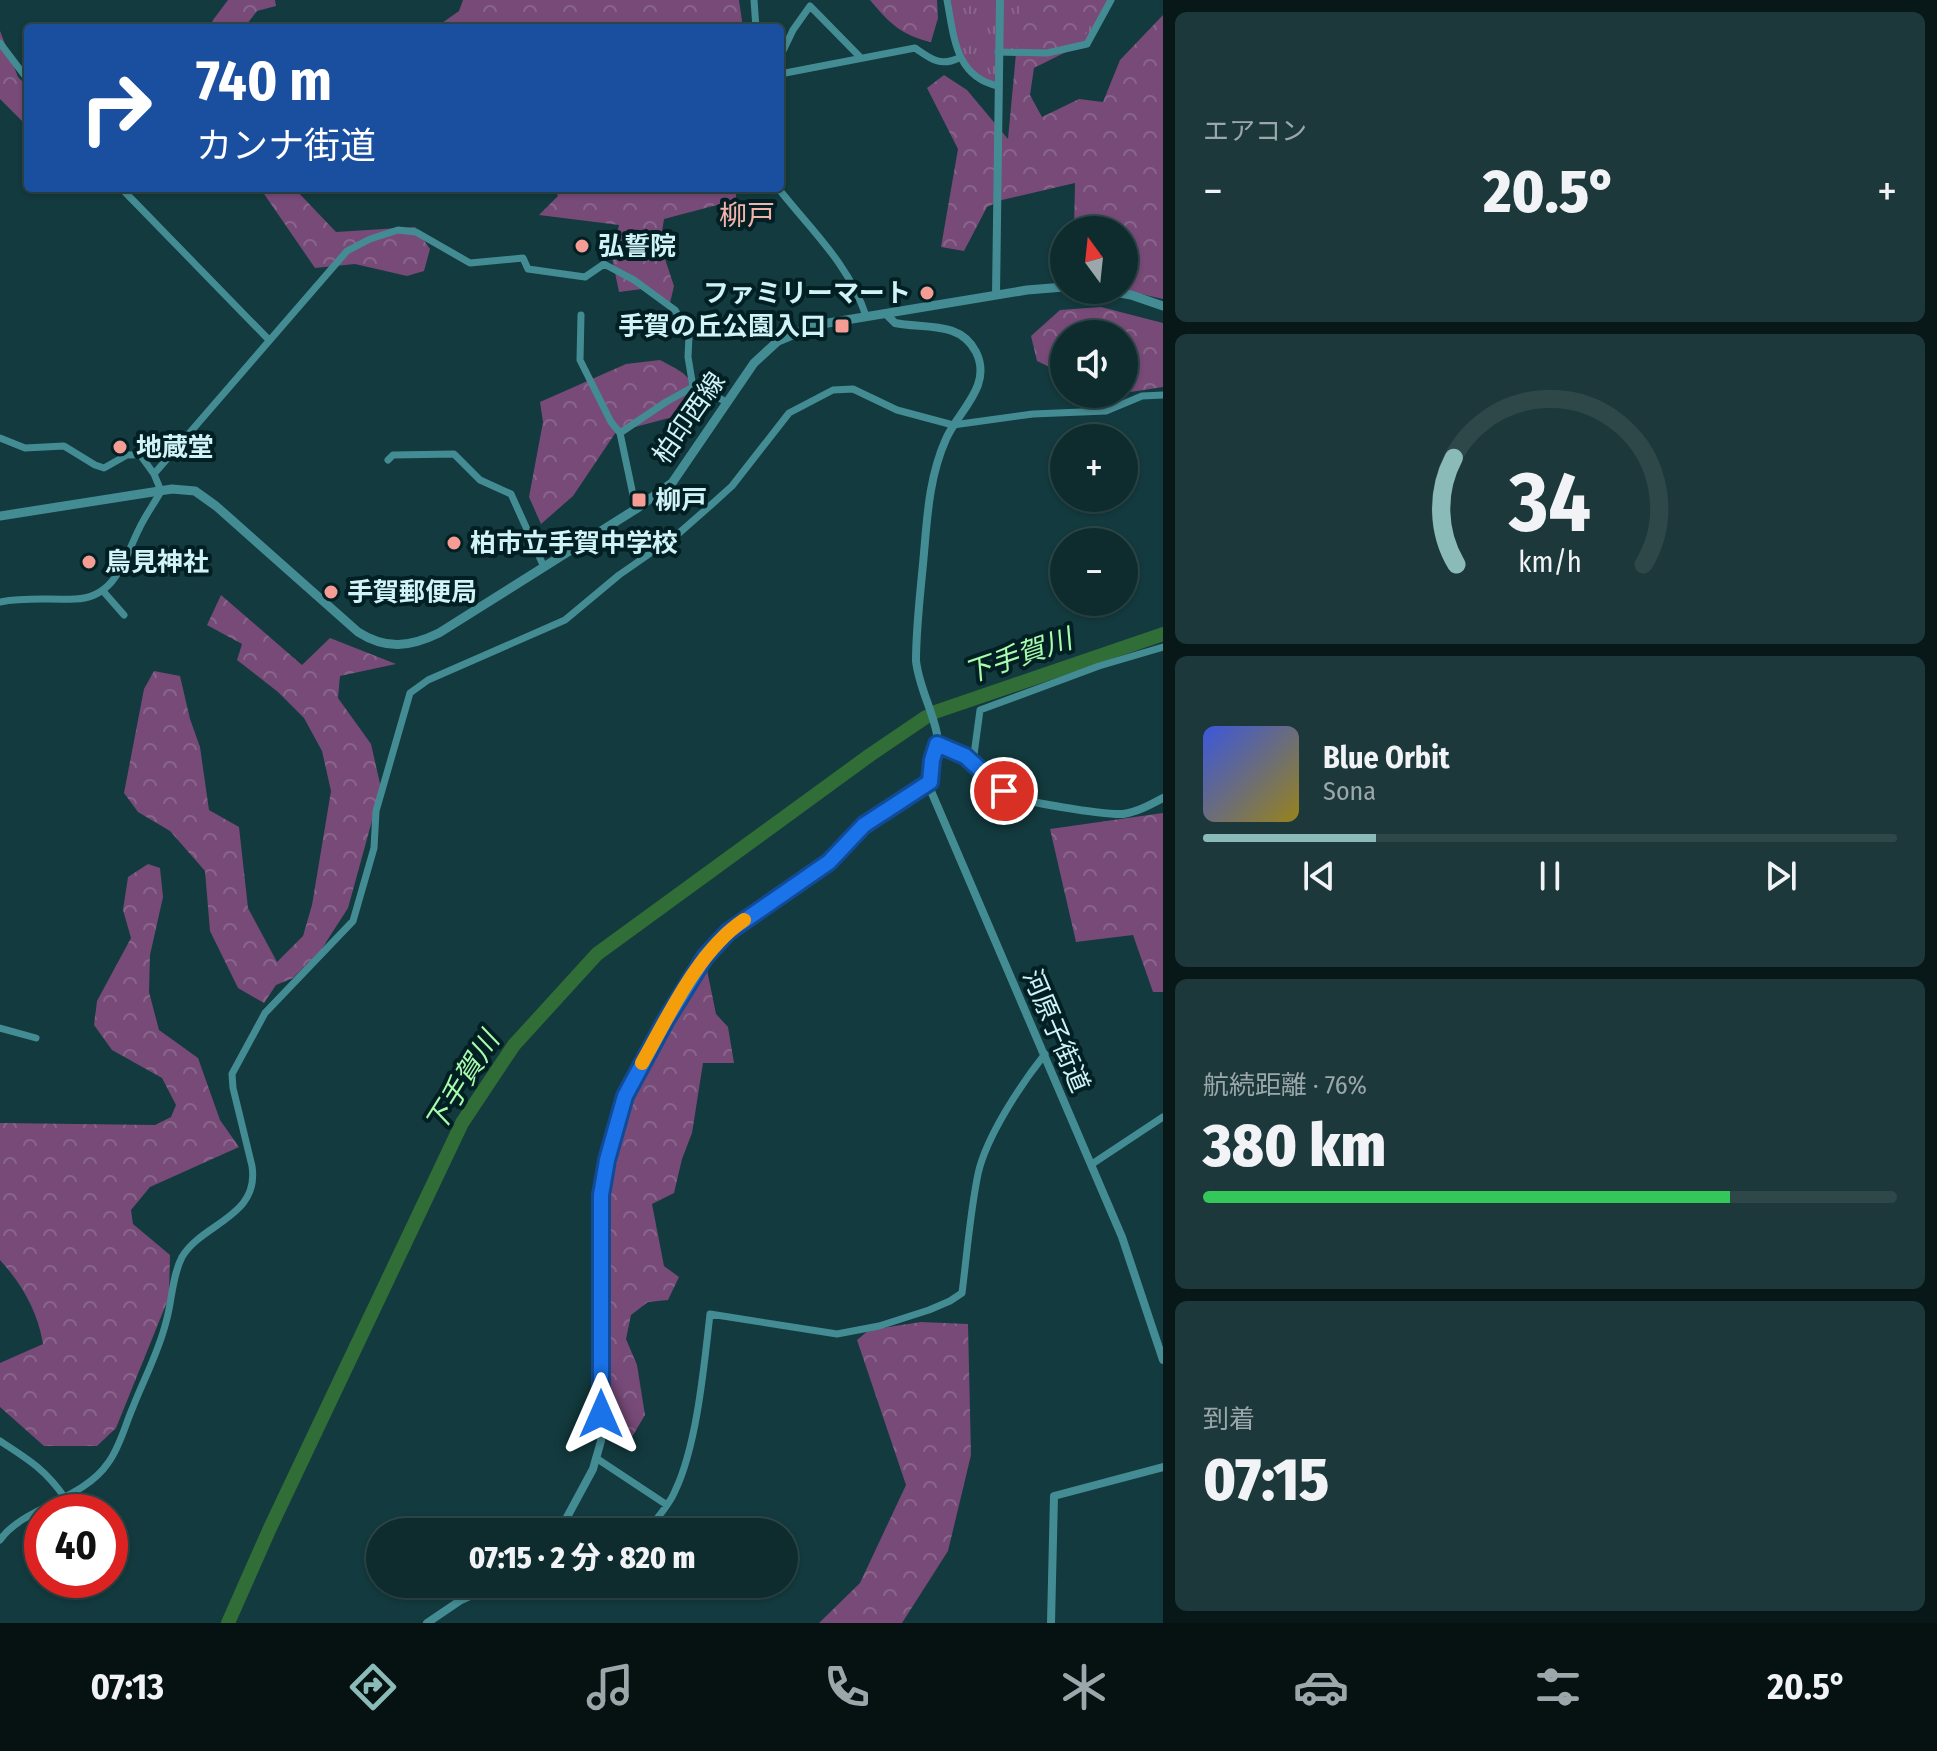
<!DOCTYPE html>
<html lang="ja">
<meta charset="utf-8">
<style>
body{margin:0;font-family:"Fira Sans Condensed","Noto Sans JP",sans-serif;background:#1c383a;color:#f1f3f6;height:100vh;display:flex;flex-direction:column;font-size:30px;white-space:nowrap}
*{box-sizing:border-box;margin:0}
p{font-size:26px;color:#9ba7aa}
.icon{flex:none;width:44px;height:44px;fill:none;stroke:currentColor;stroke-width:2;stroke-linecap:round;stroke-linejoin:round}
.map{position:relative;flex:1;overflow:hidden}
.sheet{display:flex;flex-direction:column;gap:12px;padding:12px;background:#081819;width:774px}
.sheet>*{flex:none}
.guide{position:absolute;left:24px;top:24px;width:760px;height:168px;border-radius:8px;box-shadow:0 2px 6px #0004,0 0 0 2px #2e484a;background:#1a4fa0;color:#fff;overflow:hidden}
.needle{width:52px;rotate:345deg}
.controls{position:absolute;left:1050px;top:216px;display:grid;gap:16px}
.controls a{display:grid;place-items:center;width:88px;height:88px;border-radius:50%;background:#0e2c2e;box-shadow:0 2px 6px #0004,0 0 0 2px #2e484a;font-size:40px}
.speed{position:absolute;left:24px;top:1494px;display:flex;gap:16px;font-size:40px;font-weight:700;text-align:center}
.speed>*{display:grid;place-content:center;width:104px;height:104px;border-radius:50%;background:#0e2c2e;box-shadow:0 2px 6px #0004,0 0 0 2px #2e484a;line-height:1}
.speed .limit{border:12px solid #d22;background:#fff;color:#111}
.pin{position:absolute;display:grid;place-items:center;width:68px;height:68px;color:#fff;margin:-34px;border:4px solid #fff;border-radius:50%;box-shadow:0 2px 8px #0007}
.me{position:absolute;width:88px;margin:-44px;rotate:0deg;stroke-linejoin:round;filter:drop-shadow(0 0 6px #0008)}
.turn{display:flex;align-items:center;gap:28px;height:168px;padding:0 40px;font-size:36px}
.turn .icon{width:104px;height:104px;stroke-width:2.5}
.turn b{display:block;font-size:56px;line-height:68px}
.big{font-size:60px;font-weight:800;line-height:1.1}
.sheet .tile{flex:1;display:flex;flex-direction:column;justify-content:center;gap:12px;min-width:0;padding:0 28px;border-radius:12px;background:#1c383a}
.sheet .dial{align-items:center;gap:0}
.dial svg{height:208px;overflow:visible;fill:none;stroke:#2e484a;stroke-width:7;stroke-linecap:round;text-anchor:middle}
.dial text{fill:#f1f3f6;stroke:none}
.song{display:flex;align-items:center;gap:24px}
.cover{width:96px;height:96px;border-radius:12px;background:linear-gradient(135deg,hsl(230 70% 55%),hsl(50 70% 35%))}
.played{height:8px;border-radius:4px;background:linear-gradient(90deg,#8bbbb9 25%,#2e484a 25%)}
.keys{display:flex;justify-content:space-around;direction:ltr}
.heat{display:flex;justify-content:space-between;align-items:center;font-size:44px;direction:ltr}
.charge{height:12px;border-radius:6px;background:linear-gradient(90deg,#34c759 76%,#2e484a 0)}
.trip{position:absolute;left:366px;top:1518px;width:432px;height:80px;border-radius:40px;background:#0e2c2e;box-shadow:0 2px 6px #0004,0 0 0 2px #2e484a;font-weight:800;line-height:80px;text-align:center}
.tab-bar{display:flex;height:128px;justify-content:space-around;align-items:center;background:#061212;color:#9ba7aa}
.tab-bar .icon{width:56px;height:56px}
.tab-bar .current{color:#8bbbb9}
.tab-bar b{font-size:36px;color:#f1f3f6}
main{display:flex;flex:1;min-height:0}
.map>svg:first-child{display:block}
</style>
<main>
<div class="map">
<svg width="1163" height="1623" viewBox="0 0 1163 1623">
<defs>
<pattern id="grass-tufts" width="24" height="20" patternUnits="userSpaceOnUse" patternTransform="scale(2)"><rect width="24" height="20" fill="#774a78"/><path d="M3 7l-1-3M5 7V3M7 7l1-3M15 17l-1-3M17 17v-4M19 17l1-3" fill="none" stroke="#89658c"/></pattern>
<pattern id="forest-crowns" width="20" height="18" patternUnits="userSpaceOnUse" patternTransform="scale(2)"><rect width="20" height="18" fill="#774a78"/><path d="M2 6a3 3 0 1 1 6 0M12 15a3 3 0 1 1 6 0" fill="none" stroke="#89658c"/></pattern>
</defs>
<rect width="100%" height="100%" fill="#133a3e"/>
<!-- grass -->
<path fill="url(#grass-tufts)" d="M947,0H1111L1087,44L999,52L998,86L988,84L959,58Z"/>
<!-- forest -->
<path fill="url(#forest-crowns)" d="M228,0H275L276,6L257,11L244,28H210L213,20Z
M463,0H739L743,28H435L459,11Z
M870,0H937L938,18L931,42C901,35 889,23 870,0Z
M1021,0H1107L1076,47L1034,68L1030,95L1042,117L1079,99L1103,102L1120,60L1163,15V299L1123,290L1124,230H1074L1075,183L1002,200L987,207L964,251L941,247L958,149L927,88L944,75L967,90L1008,139Z
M0,31L18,77L28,87V127L0,99Z
M260,188H294L336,232L415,227L430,249L424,271L407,276L355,264L315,268Z
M554,188H736V200L664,219L660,244L674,286L670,303L642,289L619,292L612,258L619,225L539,215L558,196Z
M1101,307L1163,323V387L1124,393V334H1064V374L1037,361L1031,336L1060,310Z
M660,360C684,373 694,375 696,405L688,413L616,432L573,496L541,524L529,497L543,422L540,402L626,364Z
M221,595L302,665L330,638L396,664L340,676L338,698L371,744L381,788L348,908L321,950L293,978L276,985L264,1003L238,988L210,931L205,871L170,831L138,812L124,793L144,689L154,671L180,676L190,719L200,747L209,810L239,827L248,908L277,962L303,936L312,905L331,791L322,751L304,718L278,692L237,660L242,644L207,625Z
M1163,813V992H1153L1133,935L1076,942L1050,829Z
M148,864L160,868L163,897L150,955L149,992L159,1030L198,1058L220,1120L239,1147L150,1187L131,1210L133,1224L170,1255L169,1297L116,1428L97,1446H44L0,1407V1363L43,1344C38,1312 22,1284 0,1260V1123L155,1125L171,1117L176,1105L162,1078L112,1050L94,1025L97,1001L131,938L123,910L128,877Z
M707,970L716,1014L728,1027L734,1063H703L692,1133L682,1159L674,1193L652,1204L664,1266L679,1277L668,1300L648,1302L631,1315L626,1339L637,1365L645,1415L632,1437L610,1432L605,1386L609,1171L631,1093L672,1018Z
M921,1322L968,1324L971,1455L948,1551L902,1623H819L860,1583L906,1485L857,1340L869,1330Z"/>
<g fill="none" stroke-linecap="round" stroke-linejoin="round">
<!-- river -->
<path stroke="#316d36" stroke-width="14" d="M935,712L1163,634
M228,1623L270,1528L462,1123L514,1045L597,954L870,755L926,717"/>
<!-- minor -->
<path stroke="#448c94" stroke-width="7" d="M754,0L756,28
M947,0C954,36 955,77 998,86
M0,43L28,80
M998,52L1047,53L1087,44L1111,0
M780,57L793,30L810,6L861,58
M780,74L915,48C931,59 940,67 959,58
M121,188L269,340
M778,188C811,230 849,264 866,316
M581,315L580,360L611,422L620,433L636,509
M620,433L666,402L693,387
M0,438L25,448L64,446L95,465L104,468L127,455L170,454
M388,460L393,455L454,454L480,480L511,494L544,567
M154,474L347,251L370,239L398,230L416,232L470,263L523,258L528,269L585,277L604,264L634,280L675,310L689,336L688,357L693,387L705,390L726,402
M103,591L124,615
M0,602C26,597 49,600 75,599C116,598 124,559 139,529C145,516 154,504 161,491L154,474L141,456
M973,762L980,710L1099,666L1163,647
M0,1028L36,1038
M1092,1164L1163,1117
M0,1441C28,1459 46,1470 65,1498
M596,1458L667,1505
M646,1532C656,1519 669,1506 675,1491C697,1445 704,1366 710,1314L837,1334L879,1326L929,1310L950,1301L962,1293C967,1254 970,1213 978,1174C986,1137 1021,1084 1045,1054
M0,1540C23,1507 83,1500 108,1463C120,1447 125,1425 133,1407C144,1379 159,1351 166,1322C172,1302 172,1276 182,1257C202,1223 260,1217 252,1166L233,1088L232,1074L265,1013L353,921L374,848L376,811L410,693L428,680L565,620L619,575L678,534L711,505L732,486L789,413L833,390L853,389L897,410L953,425L1033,414L1106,411L1142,396L1163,395"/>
<!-- tertiary -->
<path stroke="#448c94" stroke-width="8" d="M996,295L1000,0
M886,314L895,323C923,329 960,320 976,352C993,386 958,411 946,439C928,479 927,522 923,564C920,596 916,629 916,661C919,687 932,709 937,734C939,751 928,770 931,791L1122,1237L1163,1360
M937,744C971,756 980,775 1007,794C1020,802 1105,815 1123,814C1137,812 1150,805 1163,798
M559,1532L593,1469L601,1441V1195C607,1162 613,1126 626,1094C646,1046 684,983 717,942L728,932L813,874L864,825L930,782
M427,1623L461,1600L496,1584
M1051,1623L1054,1496L1163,1467"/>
<!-- secondary -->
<path stroke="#448c94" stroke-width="9" d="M1103,290L1131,295L1163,306
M0,516L172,489L195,491L216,506L358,632C386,650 410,647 439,633L636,509L672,483L754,363L778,341L816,325L1027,290L1064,287"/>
</g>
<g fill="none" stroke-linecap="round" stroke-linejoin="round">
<!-- route casing -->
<g stroke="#114b97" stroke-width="20">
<path id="route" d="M601,1414V1195L607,1160L625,1096L666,1020L705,957L728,932L829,862L864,825L930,782L932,760L937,744L965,756L1004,791"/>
</g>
<!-- route -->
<use href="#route" stroke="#1a73e8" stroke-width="14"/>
<!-- slow -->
<path stroke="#f59e0b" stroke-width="14" d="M642,1063C669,1015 698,951 744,920"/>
</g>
<!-- markers -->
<g fill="#f59c94" stroke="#022023" stroke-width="3">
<circle cx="582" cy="246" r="8"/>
<circle cx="927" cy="293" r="8"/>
<rect x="834" y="318" width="16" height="16" rx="4"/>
<circle cx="120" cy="447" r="8"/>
<rect x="631" y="492" width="16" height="16" rx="4"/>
<circle cx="454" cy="543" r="8"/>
<circle cx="89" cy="562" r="8"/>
<circle cx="331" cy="592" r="8"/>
</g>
<g text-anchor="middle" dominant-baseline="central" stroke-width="8" stroke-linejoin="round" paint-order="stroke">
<!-- poi labels -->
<g font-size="26" font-weight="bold" fill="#d0f3f7" stroke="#022023" text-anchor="start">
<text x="598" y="246">弘誓院</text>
<text x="911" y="293" text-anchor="end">ファミリーマート</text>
<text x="826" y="326" text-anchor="end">手賀の丘公園入口</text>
<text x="136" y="447">地蔵堂</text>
<text x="655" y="500">柳戸</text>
<text x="470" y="543">柏市立手賀中学校</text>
<text x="105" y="562">鳥見神社</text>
<text x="347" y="592">手賀郵便局</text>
</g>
<!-- street labels -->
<g font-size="26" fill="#d0f3f7" stroke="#022023">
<text transform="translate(689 418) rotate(-55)">柏印西線</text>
<text transform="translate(1056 1031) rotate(67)">河原子街道</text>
</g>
<!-- neighbourhood labels -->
<g font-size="28" fill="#f5b2ab" stroke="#022023">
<text x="747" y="215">柳戸</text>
</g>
<!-- water labels -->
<g font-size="28" font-style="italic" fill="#a8fcac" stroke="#022023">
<text transform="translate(1018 656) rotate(-19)">下手賀川</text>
<text transform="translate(462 1082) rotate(-58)">下手賀川</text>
</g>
</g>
</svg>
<div class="controls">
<a><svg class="needle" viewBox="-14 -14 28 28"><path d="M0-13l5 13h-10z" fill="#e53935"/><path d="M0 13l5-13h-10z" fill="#9ba7aa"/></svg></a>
<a><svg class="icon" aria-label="sound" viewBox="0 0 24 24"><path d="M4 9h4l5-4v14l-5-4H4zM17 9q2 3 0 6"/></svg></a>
<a>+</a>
<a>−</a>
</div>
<div class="speed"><div class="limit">40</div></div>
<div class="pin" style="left:1004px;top:791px;background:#d93025"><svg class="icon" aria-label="arrive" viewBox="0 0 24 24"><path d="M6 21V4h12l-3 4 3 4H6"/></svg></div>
<svg class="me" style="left:601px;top:1414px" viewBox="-20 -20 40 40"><path d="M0-17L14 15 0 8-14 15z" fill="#1a73e8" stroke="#fff" stroke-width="4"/></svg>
<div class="trip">07:15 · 2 分 · 820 m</div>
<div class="guide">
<div class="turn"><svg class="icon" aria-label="right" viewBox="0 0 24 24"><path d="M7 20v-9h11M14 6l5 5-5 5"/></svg><div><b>740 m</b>カンナ街道</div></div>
</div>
</div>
<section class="sheet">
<div class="tile"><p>エアコン</p>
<div class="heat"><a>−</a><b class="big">20.5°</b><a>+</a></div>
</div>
<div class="tile dial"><svg viewBox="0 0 100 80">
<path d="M14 69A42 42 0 1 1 86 69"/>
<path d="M14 69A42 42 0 0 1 13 28" stroke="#8bbbb9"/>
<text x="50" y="56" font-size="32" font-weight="700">34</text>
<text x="50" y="72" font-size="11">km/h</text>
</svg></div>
<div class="tile">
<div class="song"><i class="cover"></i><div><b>Blue Orbit</b><p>Sona</p></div></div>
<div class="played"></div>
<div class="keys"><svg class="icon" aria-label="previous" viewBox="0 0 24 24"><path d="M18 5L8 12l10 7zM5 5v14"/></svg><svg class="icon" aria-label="pause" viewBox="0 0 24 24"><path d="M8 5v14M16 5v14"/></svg><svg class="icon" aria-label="next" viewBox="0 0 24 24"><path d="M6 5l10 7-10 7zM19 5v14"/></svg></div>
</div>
<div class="tile"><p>航続距離 · 76%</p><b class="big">380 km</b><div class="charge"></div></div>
<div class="tile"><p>到着</p><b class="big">07:15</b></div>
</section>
</main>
<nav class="tab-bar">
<b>07:13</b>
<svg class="icon current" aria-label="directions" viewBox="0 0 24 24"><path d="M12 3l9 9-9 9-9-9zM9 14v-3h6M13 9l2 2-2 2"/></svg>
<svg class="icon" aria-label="music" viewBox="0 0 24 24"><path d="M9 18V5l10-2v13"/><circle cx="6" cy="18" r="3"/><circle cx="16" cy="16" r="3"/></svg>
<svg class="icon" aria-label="phone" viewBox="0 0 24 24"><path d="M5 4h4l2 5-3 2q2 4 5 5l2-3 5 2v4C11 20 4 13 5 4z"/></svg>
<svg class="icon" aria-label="climate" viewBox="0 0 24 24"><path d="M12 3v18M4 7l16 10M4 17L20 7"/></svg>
<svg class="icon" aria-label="car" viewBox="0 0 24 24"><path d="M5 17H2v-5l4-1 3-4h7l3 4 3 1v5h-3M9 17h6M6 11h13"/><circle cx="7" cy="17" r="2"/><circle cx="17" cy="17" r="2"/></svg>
<svg class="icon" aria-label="filters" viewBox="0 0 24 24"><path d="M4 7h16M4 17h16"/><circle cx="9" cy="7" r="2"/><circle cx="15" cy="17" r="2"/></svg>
<b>20.5°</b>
</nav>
